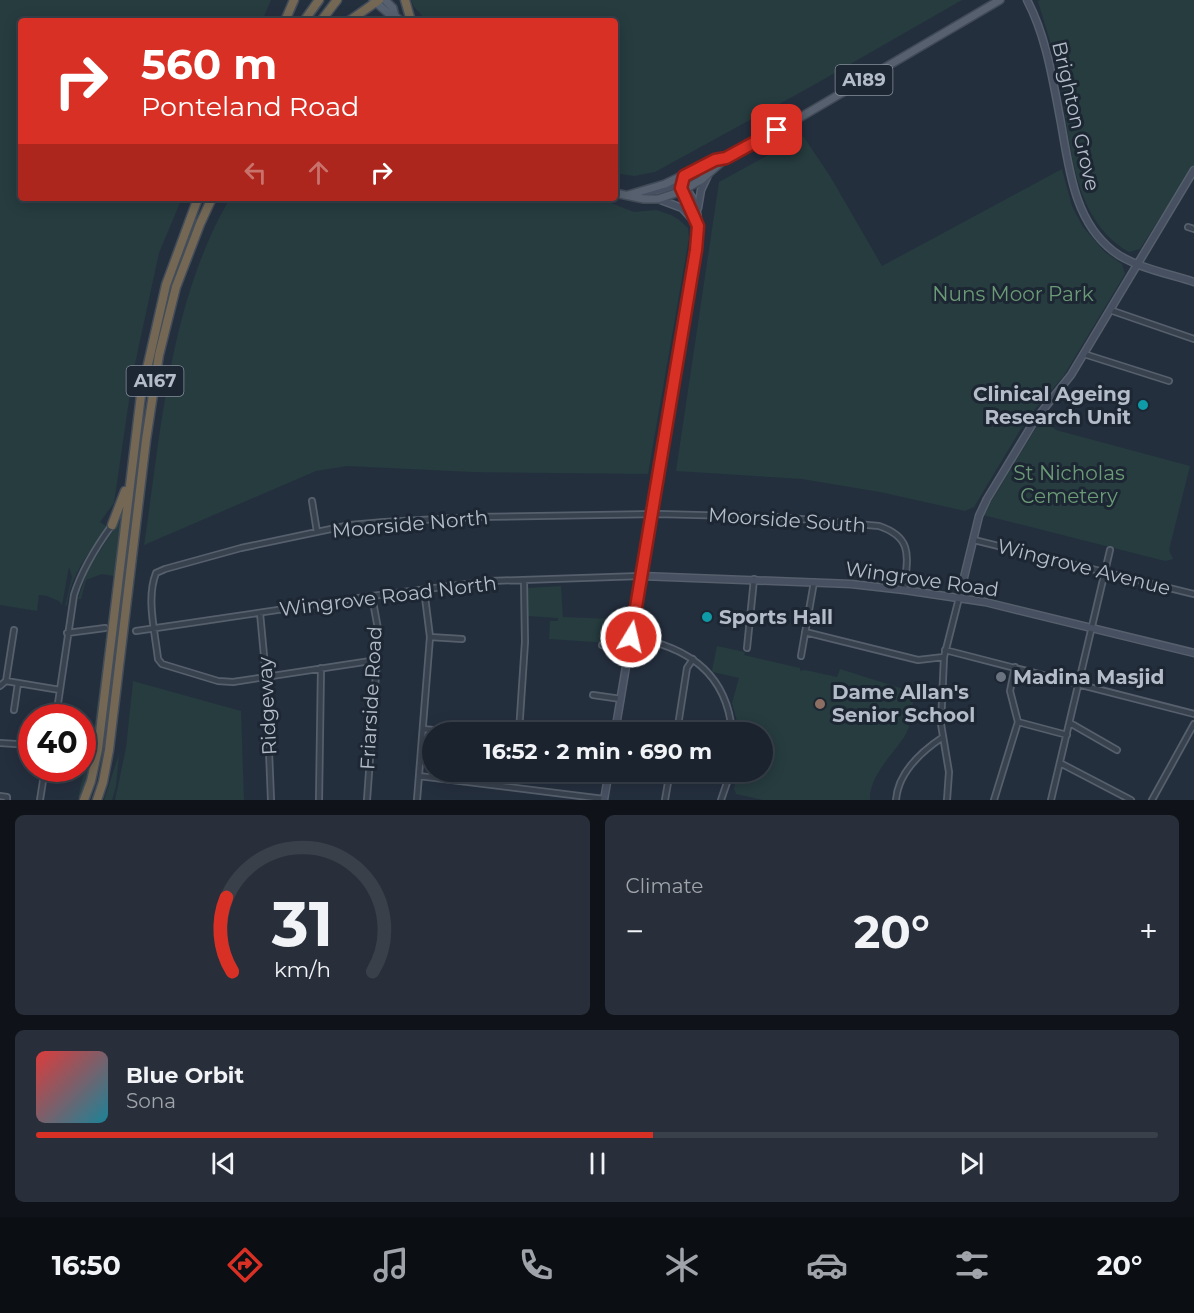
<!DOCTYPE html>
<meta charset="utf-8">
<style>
body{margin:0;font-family:Montserrat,sans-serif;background:#282f3a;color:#f1f3f6;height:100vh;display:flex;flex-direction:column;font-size:22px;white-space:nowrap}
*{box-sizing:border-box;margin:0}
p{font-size:20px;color:#a0a4aa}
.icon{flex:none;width:33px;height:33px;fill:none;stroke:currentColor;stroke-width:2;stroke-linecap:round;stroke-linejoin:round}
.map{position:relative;height:800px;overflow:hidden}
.sheet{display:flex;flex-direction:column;gap:15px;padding:15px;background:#0f1319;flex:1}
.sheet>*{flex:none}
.top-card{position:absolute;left:18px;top:18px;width:600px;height:183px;border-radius:6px;box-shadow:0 3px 15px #0003,0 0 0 2px #39404a;background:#d93025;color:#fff;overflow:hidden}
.speed{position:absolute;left:18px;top:704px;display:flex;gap:12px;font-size:30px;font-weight:700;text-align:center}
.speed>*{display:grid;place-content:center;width:78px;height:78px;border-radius:50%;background:#1b232e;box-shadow:0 3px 15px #0003,0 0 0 2px #39404a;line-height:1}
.speed .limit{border:9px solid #d22;background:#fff;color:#111}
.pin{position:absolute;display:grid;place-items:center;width:51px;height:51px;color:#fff;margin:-26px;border-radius:12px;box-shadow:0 3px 9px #0006}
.me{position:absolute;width:66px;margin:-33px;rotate:9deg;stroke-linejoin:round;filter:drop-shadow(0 0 4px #0008)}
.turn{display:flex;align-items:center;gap:21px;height:126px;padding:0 24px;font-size:27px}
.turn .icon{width:78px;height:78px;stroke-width:2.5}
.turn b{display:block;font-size:42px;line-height:51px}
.lanes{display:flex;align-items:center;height:57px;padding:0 24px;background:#0003;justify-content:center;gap:30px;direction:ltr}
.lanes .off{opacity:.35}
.big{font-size:45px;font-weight:700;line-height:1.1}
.sheet .tile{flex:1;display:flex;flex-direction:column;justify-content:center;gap:9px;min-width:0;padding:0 21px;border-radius:9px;background:#282f3a}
.sheet .dial{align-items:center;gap:0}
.dial svg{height:156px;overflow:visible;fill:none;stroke:#39404a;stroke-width:7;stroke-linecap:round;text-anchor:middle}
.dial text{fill:#f1f3f6;stroke:none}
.song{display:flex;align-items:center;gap:18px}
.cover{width:72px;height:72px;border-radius:9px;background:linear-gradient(135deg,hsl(0 70% 55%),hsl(190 70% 35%))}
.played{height:6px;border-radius:3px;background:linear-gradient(90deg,#d93025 55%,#39404a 55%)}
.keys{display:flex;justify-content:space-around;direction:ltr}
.heat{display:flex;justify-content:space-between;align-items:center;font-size:33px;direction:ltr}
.sheet .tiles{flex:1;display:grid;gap:15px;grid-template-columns:1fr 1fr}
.tile:last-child{grid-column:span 2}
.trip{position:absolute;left:422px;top:722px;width:351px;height:60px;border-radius:30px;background:#1b232e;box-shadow:0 3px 15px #0003,0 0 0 2px #39404a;font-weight:700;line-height:60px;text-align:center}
.menu{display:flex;height:96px;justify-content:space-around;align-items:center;background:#0b0e12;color:#a0a4aa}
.menu .icon{width:42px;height:42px}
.menu .selected{color:#d93025}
.menu b{font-size:27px;color:#f1f3f6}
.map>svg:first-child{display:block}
</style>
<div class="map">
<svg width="1194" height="800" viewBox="0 0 1194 800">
<rect width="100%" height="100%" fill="#242f3e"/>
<!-- green -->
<path fill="#263c3f" d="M0,0H271L262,21H21V198H182L159,253L133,373L114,503L100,522L106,526V529C88,553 71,575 67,605L65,606L72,577L69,567L62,605L59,601L49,597L48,596L39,595L37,611L0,605Z
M411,0H962L812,86L655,172L634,176L615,173V21H427L414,7Z
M1040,0H1194V165L1140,249L1129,252C1069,218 1071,136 1059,76C1054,51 1045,26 1038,1Z
M803,136L830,176L882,266L1062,169L1072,206L1083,227L1105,252L1122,264L1125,274L1063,377L1028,417L974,507L965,511L880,492L802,479L676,471L719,182Z
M230,198H598L634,212L656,210L671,215L678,219L688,228L689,238L648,474L472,472L347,466L316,471L144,545C162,427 169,303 230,198Z
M1042,418L1056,430L1190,466L1169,550L1173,559L1165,561L983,515Z
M120,520L122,522L95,749L87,783L80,797H78L94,730L114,576L102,574L86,580L81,599H78L88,569Z
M561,586L563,617L613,619L612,624L618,625L617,634L624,635L623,644L549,639L550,621H558V618L528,616L527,588Z
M717,646L745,652L744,655L800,668V671L805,670L837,677L840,669L916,693C910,706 913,721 906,734C894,754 869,775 870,800H763L736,794L734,789L738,771H762V732H740L732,703L739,678L713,672L712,670Z
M133,681L241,711L244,800H115L126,748Z
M119,754L116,786L112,800H104Z"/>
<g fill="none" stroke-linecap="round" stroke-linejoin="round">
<!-- street casing -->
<g stroke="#565f6c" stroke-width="8">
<path id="street" d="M1188,227L1194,229
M1110,310L1194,339
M1084,354L1169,381
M312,501L317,532
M974,540L1194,594
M260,613L266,677L271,800
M136,631L372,596L490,581L641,576
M805,632L918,660L944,657
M67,633L105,628
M430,637L462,639
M631,637C686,646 727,672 732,732
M602,645L629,650
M747,648L754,579
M945,650L1194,714
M801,656L814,582
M377,660L233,682L218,681L162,664L158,659C155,632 146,598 156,573L165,569L241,548L350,525L384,522L476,517L658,514L778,517L879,526C915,538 907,559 904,590
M6,681L14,630
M0,686L6,681L60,690
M593,695L621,699
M14,710L18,683
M56,717L74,595C82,569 96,547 112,525
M1018,722L1067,735
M1070,723L1117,750
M423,729L452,732
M519,732L525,642L524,580
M677,732L687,668L693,659
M0,743L32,745
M1060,763L1131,800
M419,776L604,799
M0,796L7,797V800
M40,800L45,768
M319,800L321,668
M367,800L377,660L378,629L372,596
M417,800L430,637L424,589
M665,800L670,771
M721,800L731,771
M896,800C898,773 922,751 943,737
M947,800L949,772L941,724L944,657L959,598
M994,800L1018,722L1010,691L1015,667
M1051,800L1110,550
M1152,800L1194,724"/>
</g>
<!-- secondary casing -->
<g stroke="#565f6c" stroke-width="9">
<path id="secondary" d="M1027,0C1047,38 1053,82 1061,123C1069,168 1074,221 1113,251C1133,267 1170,274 1194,282
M681,189L695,220
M658,199L682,208L693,220
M698,208L701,190L708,175
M641,576L851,584L904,590L985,602L1194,653
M959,598L979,516L987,499L1035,420L1071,375L1194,170
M615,732L690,285C695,255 709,209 683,186C669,184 653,195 634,194
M604,800L609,771"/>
</g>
<!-- primary casing -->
<g stroke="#414a57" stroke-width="10">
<path id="primary" d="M373,0L388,13L395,16L401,21
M385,0L393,8L395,16
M615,193L644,199H658L682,191L701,180L726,158L794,121L1000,0
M628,195L665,184L715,160L726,158"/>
</g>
<!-- highway casing -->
<g stroke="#434c59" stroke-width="11">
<path id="highway" d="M405,0L411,21
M285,21L294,0
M304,21L319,0
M321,21L337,0
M349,21L379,0
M112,525L125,491
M84,800L91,781L98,749L141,395L166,285L198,198
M97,800L103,782L109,750L146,440L159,355L176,287L200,224L212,198"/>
</g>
<!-- street -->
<use href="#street" stroke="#38414e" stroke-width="4.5"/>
<!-- secondary -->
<use href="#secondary" stroke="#465061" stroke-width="6"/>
<!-- primary -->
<use href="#primary" stroke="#56606e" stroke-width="7"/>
<!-- highway -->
<use href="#highway" stroke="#746855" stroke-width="8"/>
</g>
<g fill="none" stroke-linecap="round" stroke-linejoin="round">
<!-- route casing -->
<g stroke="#8d1f18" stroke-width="15">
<path id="route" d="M631,637L696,250L698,226L681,188L684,176L715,160L726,158L777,130"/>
</g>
<!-- route -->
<use href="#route" stroke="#d93025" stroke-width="10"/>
</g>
<!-- markers -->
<g fill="#0f9aa8" stroke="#1d2633" stroke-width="2">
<circle cx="1143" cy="405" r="6"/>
<circle cx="707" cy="617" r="6"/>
</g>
<circle fill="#6b7280" stroke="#1d2633" stroke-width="2" cx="1001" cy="677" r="6"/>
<circle fill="#8d6e63" stroke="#1d2633" stroke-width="2" cx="820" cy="704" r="6"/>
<g text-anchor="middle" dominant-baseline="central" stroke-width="6" stroke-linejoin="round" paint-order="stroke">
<!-- shield labels -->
<g fill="#1d2633" stroke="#878f9c" stroke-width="1.5">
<rect x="835.5" y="65" width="57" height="30" rx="4.5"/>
<rect x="126.5" y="366" width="57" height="30" rx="4.5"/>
</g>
<g font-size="18" font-weight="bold" fill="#b4bcc9">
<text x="864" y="80">A189</text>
<text x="155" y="381">A167</text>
</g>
<!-- street labels -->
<g font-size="20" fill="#b4bcc9" stroke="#1d2633">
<text transform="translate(1076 116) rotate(77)">Brighton Grove</text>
<text transform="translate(787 520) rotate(4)">Moorside South</text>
<text transform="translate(410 524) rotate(-5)">Moorside North</text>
<text transform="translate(1084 567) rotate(14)">Wingrove Avenue</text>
<text transform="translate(922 579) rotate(8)">Wingrove Road</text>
<text transform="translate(388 596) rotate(-7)">Wingrove Road North</text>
<text transform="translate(371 698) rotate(-87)">Friarside Road</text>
<text transform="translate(267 706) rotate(-93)">Ridgeway</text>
</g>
<!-- park labels -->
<g font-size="20" fill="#6b9a76" stroke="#1d2633">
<text x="1013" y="294">Nuns Moor Park</text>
<text x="1069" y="473">St Nicholas<tspan x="1069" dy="23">Cemetery</tspan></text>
</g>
<!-- poi labels -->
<g font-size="20" font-weight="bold" fill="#b4bcc9" stroke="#1d2633" text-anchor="start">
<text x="1131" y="394" text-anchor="end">Clinical Ageing<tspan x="1131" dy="23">Research Unit</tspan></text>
<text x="719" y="617">Sports Hall</text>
<text x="1013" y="677">Madina Masjid</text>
<text x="832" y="692">Dame Allan's<tspan x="832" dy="23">Senior School</tspan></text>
</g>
</g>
</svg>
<div class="speed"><div class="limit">40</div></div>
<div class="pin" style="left:777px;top:130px;background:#d93025"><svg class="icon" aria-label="arrive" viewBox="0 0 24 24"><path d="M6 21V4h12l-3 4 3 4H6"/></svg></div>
<svg class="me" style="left:631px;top:637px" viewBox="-20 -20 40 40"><circle r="17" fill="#d93025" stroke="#fff" stroke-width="3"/><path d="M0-11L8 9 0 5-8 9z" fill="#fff"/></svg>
<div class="trip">16:52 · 2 min · 690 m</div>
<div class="top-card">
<div class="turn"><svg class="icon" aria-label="right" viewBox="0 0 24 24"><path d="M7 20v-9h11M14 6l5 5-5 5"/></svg><div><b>560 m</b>Ponteland Road</div></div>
<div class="lanes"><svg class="icon off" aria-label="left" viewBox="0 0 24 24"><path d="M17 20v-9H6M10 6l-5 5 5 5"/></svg><svg class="icon off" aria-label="ahead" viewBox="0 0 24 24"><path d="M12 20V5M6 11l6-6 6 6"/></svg><svg class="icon" aria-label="right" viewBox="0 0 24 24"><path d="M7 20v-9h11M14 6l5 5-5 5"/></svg></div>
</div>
</div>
<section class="sheet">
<div class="tiles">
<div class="tile dial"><svg viewBox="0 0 100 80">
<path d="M14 69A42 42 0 1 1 86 69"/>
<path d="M14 69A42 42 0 0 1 11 31" stroke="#d93025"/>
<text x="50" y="56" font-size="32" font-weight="700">31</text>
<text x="50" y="72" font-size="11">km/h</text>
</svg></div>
<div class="tile"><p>Climate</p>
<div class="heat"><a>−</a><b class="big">20°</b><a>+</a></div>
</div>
<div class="tile">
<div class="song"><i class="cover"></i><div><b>Blue Orbit</b><p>Sona</p></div></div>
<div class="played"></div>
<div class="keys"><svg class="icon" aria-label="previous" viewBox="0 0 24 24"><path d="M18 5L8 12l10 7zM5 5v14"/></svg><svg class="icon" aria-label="pause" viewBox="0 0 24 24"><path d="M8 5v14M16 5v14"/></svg><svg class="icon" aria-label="next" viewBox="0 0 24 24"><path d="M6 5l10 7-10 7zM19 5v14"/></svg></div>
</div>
</div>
</section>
<nav class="menu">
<b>16:50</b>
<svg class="icon selected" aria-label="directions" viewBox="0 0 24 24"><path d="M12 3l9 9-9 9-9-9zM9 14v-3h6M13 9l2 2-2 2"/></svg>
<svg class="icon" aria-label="music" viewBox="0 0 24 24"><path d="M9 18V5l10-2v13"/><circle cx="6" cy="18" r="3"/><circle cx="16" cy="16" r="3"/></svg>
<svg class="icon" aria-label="phone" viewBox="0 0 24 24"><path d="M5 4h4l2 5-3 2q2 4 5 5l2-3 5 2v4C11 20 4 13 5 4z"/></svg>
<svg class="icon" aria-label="climate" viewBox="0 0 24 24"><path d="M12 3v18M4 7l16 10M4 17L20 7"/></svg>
<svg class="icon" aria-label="car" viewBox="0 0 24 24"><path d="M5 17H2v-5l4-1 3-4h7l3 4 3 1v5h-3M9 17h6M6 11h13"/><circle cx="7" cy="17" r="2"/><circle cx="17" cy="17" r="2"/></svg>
<svg class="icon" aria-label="filters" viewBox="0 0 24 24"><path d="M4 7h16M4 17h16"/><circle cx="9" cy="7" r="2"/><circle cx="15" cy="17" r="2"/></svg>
<b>20°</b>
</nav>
